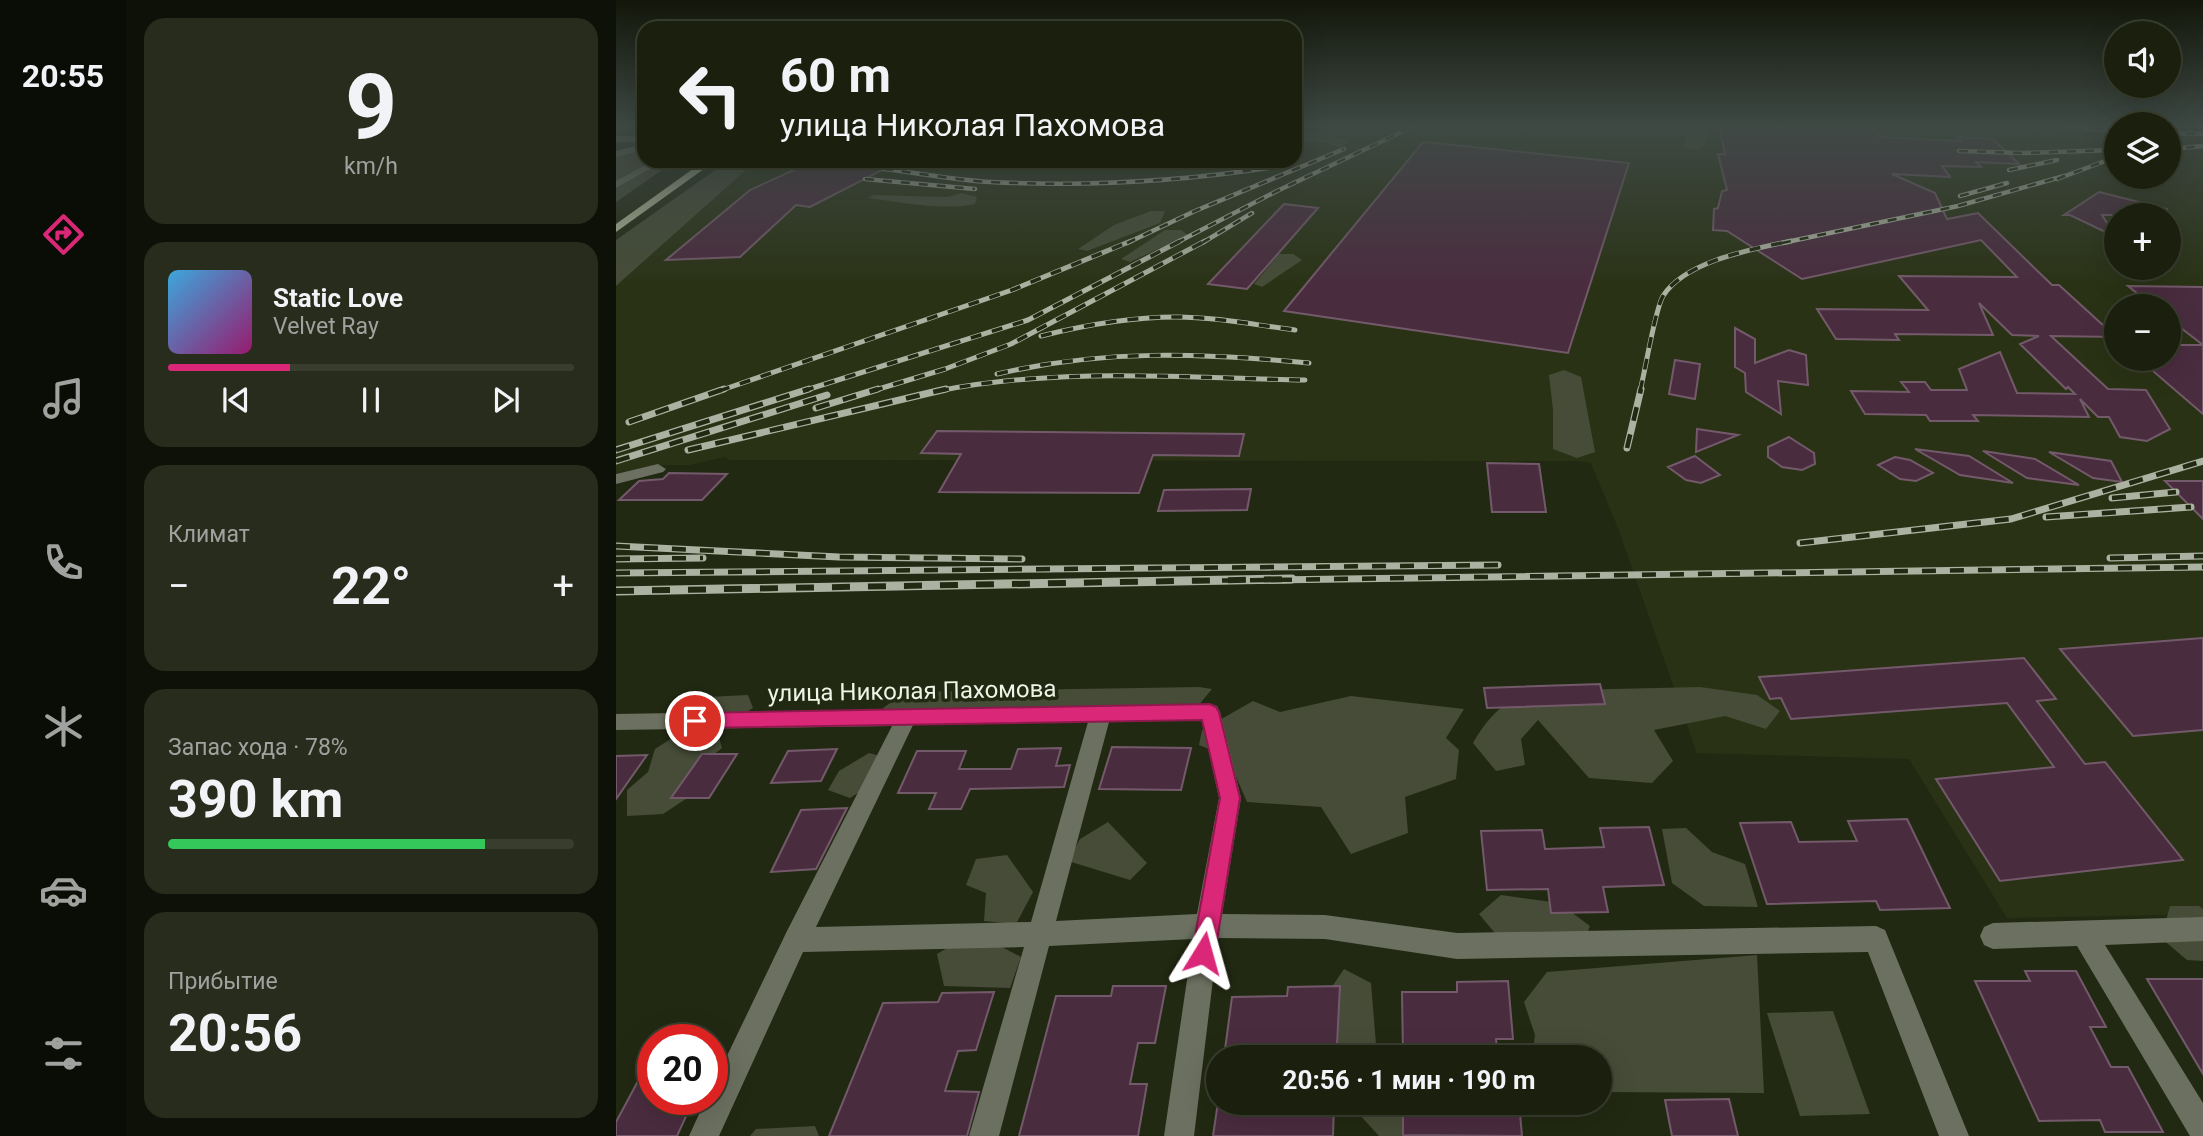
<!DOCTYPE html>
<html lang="ru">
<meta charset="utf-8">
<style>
body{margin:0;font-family:Roboto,sans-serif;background:#272c1c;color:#f1f3f6;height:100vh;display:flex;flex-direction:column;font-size:26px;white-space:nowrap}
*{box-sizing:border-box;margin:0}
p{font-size:23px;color:#9fa29e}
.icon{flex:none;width:38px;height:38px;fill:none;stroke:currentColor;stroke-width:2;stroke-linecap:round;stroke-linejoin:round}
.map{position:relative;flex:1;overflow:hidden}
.details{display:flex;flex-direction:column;gap:18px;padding:18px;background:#0e1108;width:490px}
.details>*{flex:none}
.banner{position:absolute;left:21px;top:21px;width:665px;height:147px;border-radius:21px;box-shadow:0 7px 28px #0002,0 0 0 2px #383d2e;background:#1a1f0e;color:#f1f3f6;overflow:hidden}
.buttons{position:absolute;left:1488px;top:21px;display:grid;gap:14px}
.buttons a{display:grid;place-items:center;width:77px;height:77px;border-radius:50%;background:#1a1f0e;box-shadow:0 7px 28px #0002,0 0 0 2px #383d2e;font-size:35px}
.speed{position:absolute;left:21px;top:1024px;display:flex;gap:14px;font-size:35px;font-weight:700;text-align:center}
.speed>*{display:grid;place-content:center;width:91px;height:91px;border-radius:50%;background:#1a1f0e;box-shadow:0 7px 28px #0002,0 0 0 2px #383d2e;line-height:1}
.speed .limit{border:10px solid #d22;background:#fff;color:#111}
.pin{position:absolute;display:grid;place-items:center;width:60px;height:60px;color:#fff;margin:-30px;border:4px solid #fff;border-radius:50%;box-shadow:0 2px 7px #0007}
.me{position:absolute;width:77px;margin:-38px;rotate:8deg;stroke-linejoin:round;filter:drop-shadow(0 0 5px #0008)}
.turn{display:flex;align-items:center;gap:24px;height:147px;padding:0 28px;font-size:32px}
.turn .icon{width:91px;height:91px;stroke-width:2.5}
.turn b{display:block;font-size:49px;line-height:60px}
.big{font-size:52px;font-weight:700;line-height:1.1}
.details .card{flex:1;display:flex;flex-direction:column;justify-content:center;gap:10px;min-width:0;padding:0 24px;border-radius:21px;background:#272c1c}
.details .dial{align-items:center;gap:0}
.dial b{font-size:91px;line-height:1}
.song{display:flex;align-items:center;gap:21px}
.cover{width:84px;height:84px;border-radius:10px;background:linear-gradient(135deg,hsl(200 70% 55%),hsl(320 70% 35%))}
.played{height:7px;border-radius:4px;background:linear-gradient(90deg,#db2777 30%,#383d2e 30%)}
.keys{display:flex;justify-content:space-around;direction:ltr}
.heat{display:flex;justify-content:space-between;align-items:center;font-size:38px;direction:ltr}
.charge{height:10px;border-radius:5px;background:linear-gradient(90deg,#34c759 78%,#383d2e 0)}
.trip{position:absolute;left:590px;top:1045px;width:406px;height:70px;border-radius:35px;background:#1a1f0e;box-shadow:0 7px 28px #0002,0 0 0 2px #383d2e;font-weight:700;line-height:70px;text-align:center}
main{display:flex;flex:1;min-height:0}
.dock{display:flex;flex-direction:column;width:126px;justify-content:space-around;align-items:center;background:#0a0c06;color:#9fa29e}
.dock .icon{width:49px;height:49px}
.dock .on{color:#db2777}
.dock b{font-size:32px;color:#f1f3f6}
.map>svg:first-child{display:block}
</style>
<main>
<nav class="dock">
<b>20:55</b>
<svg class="icon on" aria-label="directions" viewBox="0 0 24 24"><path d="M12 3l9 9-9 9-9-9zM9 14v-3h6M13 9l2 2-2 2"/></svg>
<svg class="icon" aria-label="music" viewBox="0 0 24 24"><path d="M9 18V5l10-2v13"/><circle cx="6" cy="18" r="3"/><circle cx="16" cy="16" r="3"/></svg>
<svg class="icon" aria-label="phone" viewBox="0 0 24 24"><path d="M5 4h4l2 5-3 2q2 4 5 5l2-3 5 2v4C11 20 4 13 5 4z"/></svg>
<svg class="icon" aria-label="climate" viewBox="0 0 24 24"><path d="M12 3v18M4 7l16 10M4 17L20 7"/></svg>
<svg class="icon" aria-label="car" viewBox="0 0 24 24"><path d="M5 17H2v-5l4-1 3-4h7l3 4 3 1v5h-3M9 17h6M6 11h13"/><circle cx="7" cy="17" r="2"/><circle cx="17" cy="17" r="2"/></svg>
<svg class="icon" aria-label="filters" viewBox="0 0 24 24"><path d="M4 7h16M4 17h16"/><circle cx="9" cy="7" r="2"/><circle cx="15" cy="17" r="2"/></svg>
</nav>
<section class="details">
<div class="card dial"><b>9</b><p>km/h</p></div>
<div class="card">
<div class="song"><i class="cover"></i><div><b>Static Love</b><p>Velvet Ray</p></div></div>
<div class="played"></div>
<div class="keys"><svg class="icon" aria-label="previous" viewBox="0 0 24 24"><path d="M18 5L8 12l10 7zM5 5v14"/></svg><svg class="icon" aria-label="pause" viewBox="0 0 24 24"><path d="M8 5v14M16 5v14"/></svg><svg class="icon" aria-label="next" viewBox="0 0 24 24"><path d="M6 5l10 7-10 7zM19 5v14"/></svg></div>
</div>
<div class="card"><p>Климат</p>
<div class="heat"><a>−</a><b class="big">22°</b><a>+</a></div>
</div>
<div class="card"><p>Запас хода · 78%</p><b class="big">390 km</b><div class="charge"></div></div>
<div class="card"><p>Прибытие</p><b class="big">20:56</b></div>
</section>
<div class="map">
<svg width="1587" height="1136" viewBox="0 0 1587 1136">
<rect width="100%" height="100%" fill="#222912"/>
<!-- built -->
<path fill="#2a3215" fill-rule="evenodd" d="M679,127H1500V177H1552V127H1571L1587,137V914L1391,918L1293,759L1081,753L1002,528L975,463L962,461L114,460L108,457L74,465H44L0,473V286L140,161H679ZM1500,215H1552V268H1500ZM1500,306H1552V359H1500Z"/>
<!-- green -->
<path fill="#464c37" d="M1089,127L1095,132L1083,150L1068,148L1071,128Z
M709,130L717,136L734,141L723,147C705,139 693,145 679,140V135Z
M28,150V161H38L0,182V155Z
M50,161H59L0,202V188Z
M112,161H140L0,286V240Z
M345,193L361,197L359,204C327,211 285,202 252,198L258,195L331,197Z
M535,211H549L544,223L471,251L462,249L498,225Z
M549,230H565L572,235L514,262L505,259Z
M663,254H677L686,260L646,287L638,284Z
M948,370L965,377L979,452L961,458L937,449V410L933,375Z
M583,687L596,689L582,706L277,715L267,708L290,692Z
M1084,687L1141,695L1164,711L1150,729L1109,716L1038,730L1057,761L1036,783L973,778L922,720L905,739L909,765L880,771L857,743C871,719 884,705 910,691Z
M132,695L137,708L101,730L106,748L77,771L85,789L47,814L11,816V790L32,772L39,749L67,731L51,713L71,698Z
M735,696L848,709L830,738L843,750L840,779L789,797L792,833L735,854L705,807L631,802L611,756L583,745L586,730L637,701L664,712Z
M253,753L276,759L267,777L234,798L212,790L223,771Z
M492,822L531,863L514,880L452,861L464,839Z
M1070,828L1096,852L1129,864L1142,907L1088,906L1056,883L1046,829Z
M391,855L417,892L400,924L368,921L370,893L350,885L360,859Z
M885,895L943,903L974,926L967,943L883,938L863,914Z
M1554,906H1583L1587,909V961L1571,960L1545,938Z
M358,932L405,957L394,988L328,986L321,954Z
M1141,955L1148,1093L984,1092V1057H916L919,1035L908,1002L931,972Z
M728,969L755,983L761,1057H709V997Z
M1217,1011L1254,1114L1184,1116L1151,1013Z
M733,1103H816L829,1121L823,1136H763Z
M199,1126L203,1136H134L140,1129Z"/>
<!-- building -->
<path fill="#4a2c3f" stroke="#735a6a" stroke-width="2" d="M1103,127H1257L1264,137L1345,141L1341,137L1377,139L1403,164L1360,162L1365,167L1326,166L1334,177L1276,174L1319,193L1331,219L1362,213L1436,285H1443L1500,337L1435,336L1492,389L1530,390L1554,429L1531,441L1504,437L1493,417H1482L1464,399L1473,417L1357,415L1362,421H1314L1310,415L1249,414L1235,391L1293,392L1285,382H1309L1315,390H1351L1343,369L1384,352L1401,393L1459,394L1452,387L1450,389L1404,344L1423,336L1396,335L1363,303L1377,335L1279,334L1283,340L1220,339L1201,309L1312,310L1283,276L1401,277L1365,240L1186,279L1111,231L1097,230L1098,209L1102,208L1106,191L1111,190L1102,154H1109Z
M807,142L1013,163L952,353L668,311Z
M205,161L274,166L194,207L180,205L124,257L50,260L134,190L193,163Z
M1483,192L1551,209L1550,215H1486L1500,237L1454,215H1448Z
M668,204L702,208L631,289L592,284Z
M1512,286L1587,287V414L1523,359H1552V345H1587L1552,318V306H1537Z
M1119,328L1139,339V363L1173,350L1190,355L1192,385L1162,381L1165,414L1130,392L1129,373L1119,367Z
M1059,360L1084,364L1079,399L1053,394Z
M1081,429L1122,435L1080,452Z
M321,431L628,434L623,456L537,455L523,493L323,492L345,454L305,453Z
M1173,437L1198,453L1199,464L1186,470L1166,467L1152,457V447Z
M1299,449L1353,456L1397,483L1344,475Z
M1367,451L1419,459L1463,485L1411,478Z
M1433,452L1495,461L1506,482L1477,478Z
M1079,456L1104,475L1085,483L1070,480L1052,467Z
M1279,457L1294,460L1317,473L1300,481L1284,479L1262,465Z
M871,463L923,464L930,512H876Z
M53,473L111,474L86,500H3L23,481L47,479Z
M1549,481H1587V519Z
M635,489L631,510L542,511L548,490Z
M1587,638V730L1517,736L1444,649Z
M1408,658L1440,699L1421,701L1469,764L1489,762L1567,860L1384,881L1320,779L1438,767L1391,703L1175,719L1165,698L1154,699L1143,677Z
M984,684L989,704L871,708L868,688Z
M496,747L575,748L565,790L483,789Z
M445,748L440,766L454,765L448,787L354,789L345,809H313L320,793H282L301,751H350L343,769H395L402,749Z
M221,749L205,781L155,783L172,751Z
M86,754H121L93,798H55Z
M31,755L0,799V756Z
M231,808L200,869L155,872L185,810Z
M1291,819L1334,908L1264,910L1260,901L1151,904L1124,823L1175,822L1183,842L1241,841L1232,821Z
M1033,827L1048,885L987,887L992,912L935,913L932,889L871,890L865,831L926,830L929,849L988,847L984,828Z
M1409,971H1460L1490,1027H1474L1495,1067H1512L1547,1132H1489L1484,1120L1423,1121L1359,981H1414Z
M1531,979H1587V1074Z
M892,981L897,1039H880L882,1057H787L786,992H841V982Z
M497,986H550L539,1043H522L514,1084H531L522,1136H403L440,996H495Z
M724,986L721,1044H704L703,1057H608L616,997L671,996L672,987Z
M378,992L360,1050L342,1051L329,1091L363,1092L351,1136H213L267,1003L322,1002L326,993Z
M37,1053V1099H78L61,1136H0V1122Z
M1113,1099L1122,1136H1056L1049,1100Z
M602,1102H718L717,1136H597Z
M787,1102H903L906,1136L787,1135Z"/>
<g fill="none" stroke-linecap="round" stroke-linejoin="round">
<!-- minor -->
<path fill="#6b7060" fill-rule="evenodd" d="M0,136H28V142H0Z
M28,144V150L0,157V151Z
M37,161H49L0,188V181Z
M42,464L50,469L47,472L0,484V474Z
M594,704L601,706L604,712L625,798L606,914L709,915L841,933L1260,926L1269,930L1353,1136H1323L1252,952L841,959L709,939L602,938L578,1136H548L577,939L433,946L383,1136H353L408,947L187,952L103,1136H73L90,1099H96V1087L171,931L276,726L0,730V714ZM586,720L603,798L581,914L440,921L493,722ZM472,722L415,922L200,927L297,725Z
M1587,917V941L1489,945L1587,1103V1136H1574L1461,946L1377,949L1368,945L1364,936L1368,927L1377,923Z"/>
<!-- major -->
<path fill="#b0ba9b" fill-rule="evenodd" d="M88,161H99L0,232V224Z"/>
<!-- rail-far3 casing -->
<g stroke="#acb2a1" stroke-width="4.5">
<path id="rail-far3" d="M1442,127L1500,130
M1552,133L1587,134
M1552,149L1587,146
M1343,151L1407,153L1500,150
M268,169C303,173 339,180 375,182C472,187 570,181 665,166
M1393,170L1441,160
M249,179L359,189
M1441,179L1500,157
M1344,196L1391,183
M511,243L579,211L728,149
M560,243L661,191L796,127
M586,243L636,213
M1166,243L1342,206L1448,176"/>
</g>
<!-- rail-far2 casing -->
<g stroke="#acb2a1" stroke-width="5">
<path id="rail-far2" d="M425,336C469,325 514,317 560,317C600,317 639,325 679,330
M381,374C488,349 585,353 693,363
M103,391L396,290L515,241
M187,391L412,320L564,241
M256,391L329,369L395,344L589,241
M322,391C443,367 567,378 689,380
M1024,391C1029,372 1039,309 1047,296C1069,261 1137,249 1175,241"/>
</g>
<!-- rail-far1 casing -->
<g stroke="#acb2a1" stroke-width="7">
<path id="rail-far1" d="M200,408L262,389
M13,422L108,389
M1011,448L1025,389
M0,450L193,389
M72,450L330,389
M0,461L211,395
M1496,498L1560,492
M1430,517L1575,507
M1184,543L1395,519L1587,461
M0,546L223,557L406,559
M1494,558L1587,556
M0,559L87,558
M0,573L882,565
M578,581L1587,567"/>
</g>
<!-- rail casing -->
<g stroke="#acb2a1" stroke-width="9">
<path id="rail" d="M0,591L676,579"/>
</g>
<!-- rail-far3 -->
<use href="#rail-far3" stroke="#222912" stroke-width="2.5" stroke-dasharray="9" stroke-linecap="butt"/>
<!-- rail-far2 -->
<use href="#rail-far2" stroke="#222912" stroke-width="3.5" stroke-dasharray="11" stroke-linecap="butt"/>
<!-- rail-far1 -->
<use href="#rail-far1" stroke="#222912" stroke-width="4.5" stroke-dasharray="14" stroke-linecap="butt"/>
<!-- rail -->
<use href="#rail" stroke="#222912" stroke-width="6" stroke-dasharray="18" stroke-linecap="butt"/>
</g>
<!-- sky -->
<linearGradient id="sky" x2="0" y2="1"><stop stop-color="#13170a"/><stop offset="0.44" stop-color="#3e4944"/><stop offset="1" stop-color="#3e4944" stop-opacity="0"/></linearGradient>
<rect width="1587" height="286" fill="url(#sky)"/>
<!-- route -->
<path fill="#db2777" stroke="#8e194d" stroke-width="2" d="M594,704L600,707L603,712L624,798L599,953L596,961L587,964L579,961L576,953L604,798L586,720L79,728L73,726L70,721L73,715L79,713Z"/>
<g text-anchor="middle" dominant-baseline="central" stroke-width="7" stroke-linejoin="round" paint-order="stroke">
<!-- street labels -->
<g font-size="24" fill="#eff4e6" stroke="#222912">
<text transform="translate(296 691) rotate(-1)">улица Николая Пахомова</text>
</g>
</g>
</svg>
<div class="buttons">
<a><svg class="icon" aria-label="sound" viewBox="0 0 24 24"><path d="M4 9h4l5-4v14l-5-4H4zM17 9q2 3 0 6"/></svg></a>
<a><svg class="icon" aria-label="layers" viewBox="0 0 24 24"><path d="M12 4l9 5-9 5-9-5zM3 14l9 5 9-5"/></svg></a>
<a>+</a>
<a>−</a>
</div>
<div class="speed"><div class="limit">20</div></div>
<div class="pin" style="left:79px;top:721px;background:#d93025"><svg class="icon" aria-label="arrive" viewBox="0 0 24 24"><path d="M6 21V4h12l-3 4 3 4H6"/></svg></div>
<svg class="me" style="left:587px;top:953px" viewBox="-20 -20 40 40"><path d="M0-17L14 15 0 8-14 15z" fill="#db2777" stroke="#fff" stroke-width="4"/></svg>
<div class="trip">20:56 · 1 мин · 190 m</div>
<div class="banner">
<div class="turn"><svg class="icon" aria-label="left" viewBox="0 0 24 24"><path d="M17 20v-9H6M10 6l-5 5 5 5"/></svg><div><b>60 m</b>улица Николая Пахомова</div></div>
</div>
</div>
</main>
